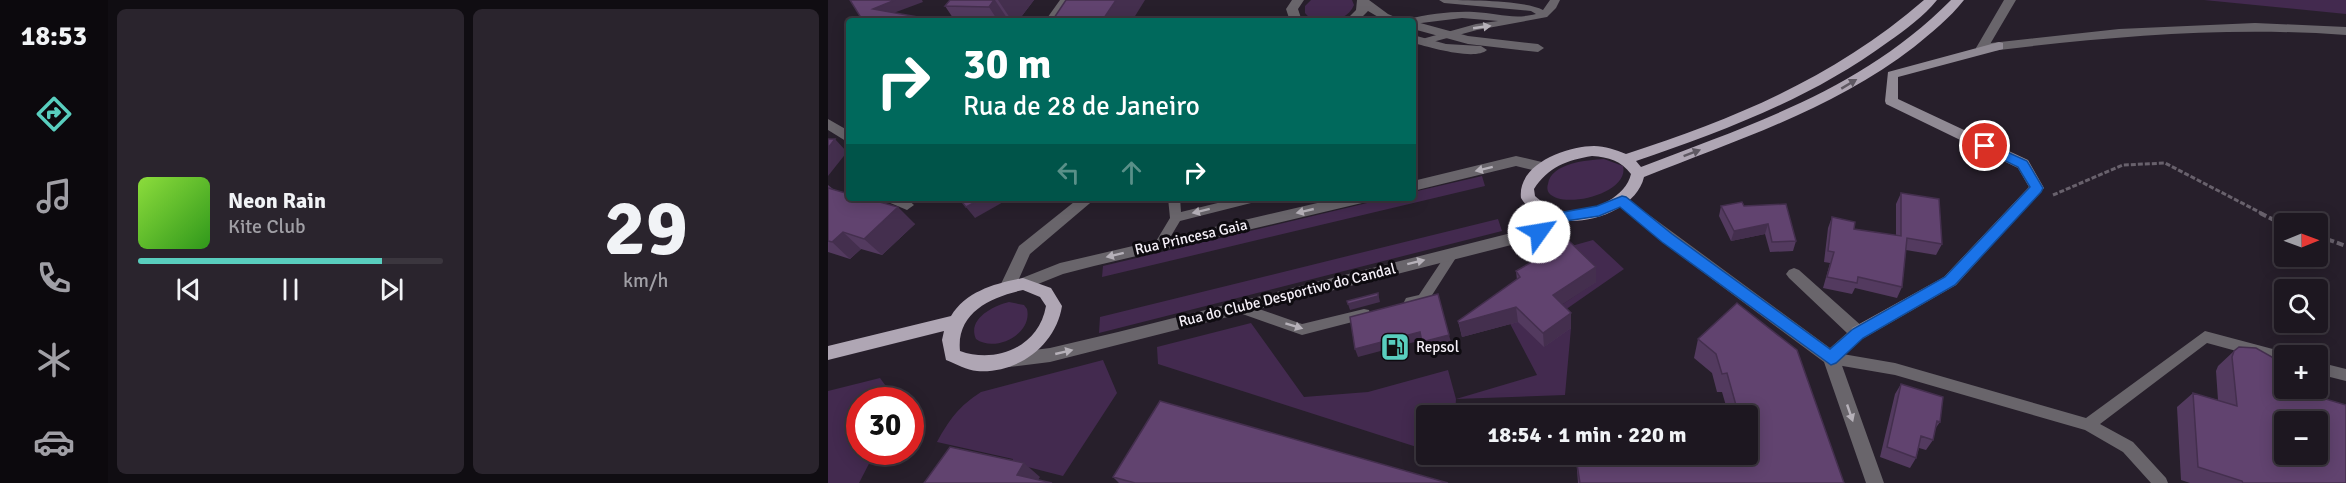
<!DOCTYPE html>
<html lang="pt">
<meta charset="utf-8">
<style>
body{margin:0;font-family:Signika,sans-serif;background:#2a242d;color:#f1f3f6;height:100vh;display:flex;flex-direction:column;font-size:22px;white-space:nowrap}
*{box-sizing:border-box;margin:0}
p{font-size:20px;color:#a09fa5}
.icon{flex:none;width:33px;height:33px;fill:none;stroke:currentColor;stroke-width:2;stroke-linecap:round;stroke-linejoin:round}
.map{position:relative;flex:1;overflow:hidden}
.side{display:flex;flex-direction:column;gap:9px;padding:9px;background:#100d12;width:720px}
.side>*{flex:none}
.guide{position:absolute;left:18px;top:18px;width:570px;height:183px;border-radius:6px;box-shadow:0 3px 15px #0003,0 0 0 2px #3b363e;background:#00695c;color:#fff;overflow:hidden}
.needle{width:39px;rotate:89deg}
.tools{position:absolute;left:1446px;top:213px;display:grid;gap:12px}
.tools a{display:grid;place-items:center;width:54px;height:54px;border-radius:6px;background:#1d1720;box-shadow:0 3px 15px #0003,0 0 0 2px #3b363e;font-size:30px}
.speed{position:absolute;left:18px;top:387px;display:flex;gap:12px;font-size:30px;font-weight:700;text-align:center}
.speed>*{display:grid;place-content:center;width:78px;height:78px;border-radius:50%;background:#1d1720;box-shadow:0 3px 15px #0003,0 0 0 2px #3b363e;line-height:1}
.speed .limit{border:9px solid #d22;background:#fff;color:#111}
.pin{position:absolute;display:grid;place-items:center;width:51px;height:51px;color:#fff;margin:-26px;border:3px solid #fff;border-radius:50%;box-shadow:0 2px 6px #0007}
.me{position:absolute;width:66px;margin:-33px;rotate:58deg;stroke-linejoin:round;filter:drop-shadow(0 0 4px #0008)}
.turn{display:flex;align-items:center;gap:21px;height:126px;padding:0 18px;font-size:27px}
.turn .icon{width:78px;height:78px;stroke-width:2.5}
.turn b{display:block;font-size:42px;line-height:51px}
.lanes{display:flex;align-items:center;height:57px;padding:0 18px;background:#0003;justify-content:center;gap:30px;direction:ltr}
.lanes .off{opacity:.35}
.side .widget{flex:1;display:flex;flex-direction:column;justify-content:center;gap:9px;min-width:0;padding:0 21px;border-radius:9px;background:#2a242d}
.side .dial{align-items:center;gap:0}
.dial b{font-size:78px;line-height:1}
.song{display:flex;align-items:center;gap:18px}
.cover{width:72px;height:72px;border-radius:9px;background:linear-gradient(135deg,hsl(90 70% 55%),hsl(110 70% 35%))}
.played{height:6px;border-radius:3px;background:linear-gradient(90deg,#59cebe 80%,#3b363e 80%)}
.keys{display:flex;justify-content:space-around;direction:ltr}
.side .tiles{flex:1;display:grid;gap:9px;grid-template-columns:repeat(2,1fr)}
.trip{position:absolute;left:588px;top:405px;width:342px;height:60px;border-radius:6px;background:#1d1720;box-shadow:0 3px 15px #0003,0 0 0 2px #3b363e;font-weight:700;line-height:60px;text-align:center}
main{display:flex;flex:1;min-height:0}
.dock{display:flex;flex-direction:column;width:108px;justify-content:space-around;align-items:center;background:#0c090d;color:#a09fa5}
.dock .icon{width:42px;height:42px}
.dock .current{color:#59cebe}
.dock b{font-size:27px;color:#f1f3f6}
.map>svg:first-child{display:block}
</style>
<main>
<nav class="dock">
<b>18:53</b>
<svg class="icon current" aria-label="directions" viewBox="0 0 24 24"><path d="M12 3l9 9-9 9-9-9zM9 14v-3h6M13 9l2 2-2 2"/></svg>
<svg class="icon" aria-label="music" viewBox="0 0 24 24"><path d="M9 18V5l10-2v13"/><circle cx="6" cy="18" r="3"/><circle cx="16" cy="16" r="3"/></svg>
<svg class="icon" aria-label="phone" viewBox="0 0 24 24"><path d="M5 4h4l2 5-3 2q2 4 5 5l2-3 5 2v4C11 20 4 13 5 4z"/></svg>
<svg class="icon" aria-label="climate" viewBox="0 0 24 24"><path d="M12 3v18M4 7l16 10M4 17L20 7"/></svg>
<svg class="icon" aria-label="car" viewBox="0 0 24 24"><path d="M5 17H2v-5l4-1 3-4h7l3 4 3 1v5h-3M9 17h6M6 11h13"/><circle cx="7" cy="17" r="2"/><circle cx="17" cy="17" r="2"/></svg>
</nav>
<section class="side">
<div class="tiles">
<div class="widget">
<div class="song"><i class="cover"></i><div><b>Neon Rain</b><p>Kite Club</p></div></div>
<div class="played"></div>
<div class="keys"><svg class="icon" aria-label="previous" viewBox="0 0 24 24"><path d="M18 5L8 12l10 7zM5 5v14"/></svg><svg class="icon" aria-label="pause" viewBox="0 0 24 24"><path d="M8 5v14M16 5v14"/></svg><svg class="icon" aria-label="next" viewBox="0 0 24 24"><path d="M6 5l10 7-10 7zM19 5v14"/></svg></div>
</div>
<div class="widget dial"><b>29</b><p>km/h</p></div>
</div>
</section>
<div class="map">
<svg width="1518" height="483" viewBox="0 0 1518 483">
<rect width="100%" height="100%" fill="#271f2b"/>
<!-- green -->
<path fill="#432a4f" d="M483,0H524L526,5C519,23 488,28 477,13V6Z
M1376,0H1518V14Z
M776,159L795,166C802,193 735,210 721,193C719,190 719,187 720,184C723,163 759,160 776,159Z
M654,176L657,186L274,277L275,266L560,198H585V192Z
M670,219L674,231L271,333L272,317Z
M765,240L796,269L737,310L743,328L737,395L628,399L627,415L598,416V450L330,364L329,347L423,323L476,397L540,392L620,370L628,399L709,375L669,299L726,310L767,282L722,252Z
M181,302L196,305L199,309C205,334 167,353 148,339C139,319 165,306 181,302Z
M275,360L289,393L235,476L184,463L185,459L109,442C121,420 131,406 153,392Z
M52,378L68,400H32V452H47L31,483H0V391Z"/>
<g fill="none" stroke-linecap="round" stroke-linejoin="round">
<!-- path-far1 -->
<path stroke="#68616c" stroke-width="3" stroke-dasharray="5 2" stroke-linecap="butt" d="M1225,195L1295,165L1337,163L1435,214"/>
<!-- path -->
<path stroke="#68616c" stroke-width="4" stroke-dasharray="7 3" stroke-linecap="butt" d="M1432,213L1456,225
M1490,236L1518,246"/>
<!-- service -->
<path fill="#69656b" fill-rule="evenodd" d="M611,0C636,0 696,0 715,10L722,0H732L728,8L719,17L649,30L597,44L594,43V39L648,24L670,21L634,18L585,24V21H578L580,19C601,14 624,11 646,12C670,13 685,20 708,14L703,11L616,3Z
M340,198H352L353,212L410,198H433L427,202L352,221L337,246H329L327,243L342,218Z
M625,248L629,250L631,253L599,303L582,307L578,306L576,302L578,298L591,295L621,250Z
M411,302L474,324L536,309L541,310L542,314L541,318L536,319L474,335L406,311L405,307L406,303Z
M1377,331L1456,352L1461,356H1456V364L1379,343L1272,424L1305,442L1338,478L1340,483H1323L1295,452L1257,430L1067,375L1003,364L998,362L996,358L998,354L1003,352L1067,363L1258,418Z
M1490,362L1518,369V381L1490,374Z"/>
<!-- minor -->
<path fill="#69656b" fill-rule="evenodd" d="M232,0H244L229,21H217Z
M1176,0H1188L1158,51H1150L1148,48Z
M688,156L718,163L720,167L713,172L688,166L585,191V181Z
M794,195L1002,348L1019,333L961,278L958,274L961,270L966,268L971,270L1036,328L1038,333L1012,360L1056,483H1038L996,362L834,242L789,204L787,200L789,196Z
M58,198H78L86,205L79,210L60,202Z
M511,198H541L534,203L266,266L235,274L195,290L189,288L187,284L189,280L232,263Z
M735,211L740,213L742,217L740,221L711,238L222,362L181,367L175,365L173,360L175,355L181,353L222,348L290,332L707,227Z"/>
<!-- tertiary -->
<path fill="#69656b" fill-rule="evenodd" d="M464,0H476L470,9L474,21H462L458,9Z
M529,0H541L560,14L576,21H557L540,11L530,21H517L528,10Z
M585,21L640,36L710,44L716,48L710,52L640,44L585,29Z
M1427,23L1518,27V35C1396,26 1276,37 1154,52L1148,48L1154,44L1291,29Z
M585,35L618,44L653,46L659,50C647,61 601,47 585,43Z
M0,119L21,131V143L0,130Z
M251,198H268L202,254L186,290L180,292L174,290L172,286L191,246Z"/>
<!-- secondary -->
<path fill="#908a94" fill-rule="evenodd" d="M1171,42L1175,43V49L1070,77V99L1200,160L1216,188L1128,285L1036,338L1030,340L1024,338L1022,333L1024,328L1116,277L1201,187L1190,168L1058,104L1057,101L1060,72Z"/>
<!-- primary -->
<path fill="#afa6b4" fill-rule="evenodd" d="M1096,0H1109C1096,16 1077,30 1060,42C984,98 896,131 808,161L813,167C927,123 1035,89 1123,0H1136C1122,18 1103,33 1086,47C1006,109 909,140 816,177C806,221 717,239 693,198C689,164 739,146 766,146C777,146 788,150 798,154C909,118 1007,77 1096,0ZM764,156C781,157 793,161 803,174C797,201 752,218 727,209C719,207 713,201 707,196L706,189C720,167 739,160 764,156Z
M195,278L223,288L234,306C228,345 190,374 149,371C139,370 128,364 118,360L114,340L116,331L0,360V346L123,316C138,291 168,283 195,278ZM195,290L212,297L218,306C211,347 168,364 132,351C128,313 162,297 195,290Z"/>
</g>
<!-- wall -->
<path fill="#533a5f" d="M122,0H206L190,21H127L117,6Z
M0,185L5,189L87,224L54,255L33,249L22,259L0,252Z
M1073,193L1114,244L1108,255L1078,250L1074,287L1069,298L1027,288L1024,294L995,288L1002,263L996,262L1000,228L1004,217L1026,229L1068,236V204Z
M893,206H916L968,241L965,251L942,252L937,234L903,241L891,216Z
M768,267V282L734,304L743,328L716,347L690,322L634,337L630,321L689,280L688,271Z
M909,303L1016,483H750L748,458L920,454V416H901L894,392H889L884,373L866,358L870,339Z
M1406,351L1453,370L1477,393L1518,483H1362L1353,480L1349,407L1365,393L1390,400L1388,371L1390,366Z
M1073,384L1112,422L1107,429L1105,440L1098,450L1091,448L1088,458L1082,468L1052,457L1067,394Z
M285,477L620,483H291Z"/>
<!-- shaded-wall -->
<path fill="#442f4e" d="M67,0H94L95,2L52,18L45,9Z
M166,0H167L181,21H170L161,7Z
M170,0H206L190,21H184Z
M288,0H317L304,21H274Z
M90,17L93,21H79Z
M7,139L19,152L0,176V148Z
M155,198H174L177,201L147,218L138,207Z
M359,198H379L361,202Z
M432,198H443L433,201Z
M70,207L87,224L54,255L36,239Z
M940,224L937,234L903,241L906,231Z
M15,232L33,249L22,259L4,242Z
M768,267V282L726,310L725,295Z
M550,293L552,302L522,310L520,304Z
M688,307L690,322L634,337L631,323Z
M743,313V328L716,347L715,333Z
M592,332L594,340L530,357L527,349Z
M621,335L623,342L596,350L594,342Z
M196,463L212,477L208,483L189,475Z"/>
<!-- building -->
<path fill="#61436f" stroke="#442f4e" stroke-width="1.5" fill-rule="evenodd" d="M22,0H67L45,9L90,17L79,21H35Z
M122,0H166L161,7L117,6Z
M238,0H288L274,21H224Z
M0,139H7L0,148Z
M0,188L21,194V198H37L70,207L36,239L15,232L4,242L0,241Z
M1073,193L1111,199L1114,244L1079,238L1074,287L1030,277L1029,283L999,277L1006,252L1000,251L1004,217L1027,222L1026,229L1073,236Z
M131,198H155L138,207Z
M914,202L916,206L958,204L968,241L944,242L940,224L906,231L893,206Z
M741,241L768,267L725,295L743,313L715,333L688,307L631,323L630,321L692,277L688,271Z
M550,293V296L520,304L519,301Z
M610,294L621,335L594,342L592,332L527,349L522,317Z
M909,303L969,350L1016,483H752L748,458L776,454H920V416H911L899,373L894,374L888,354L870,339Z
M1411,347L1428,348L1444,357L1453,370L1456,371V388H1476L1477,393L1518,405V483H1415L1414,481L1370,467L1365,393L1409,406L1404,357L1406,351ZM1456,422H1490V454H1456Z
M1073,384L1115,397L1112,422L1109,421L1105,440L1093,436L1088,458L1059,447Z
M332,401L620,483H307L285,477Z
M122,447L196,463L189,475L224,483H96Z"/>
<!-- one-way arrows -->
<defs><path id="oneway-solid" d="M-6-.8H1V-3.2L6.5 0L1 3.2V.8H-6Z" transform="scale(1.5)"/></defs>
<g fill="#b6b1b9">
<use href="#oneway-solid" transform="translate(654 27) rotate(-8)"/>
<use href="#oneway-solid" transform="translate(656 169) rotate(166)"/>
<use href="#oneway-solid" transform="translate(373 211) rotate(166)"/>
<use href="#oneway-solid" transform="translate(477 211) rotate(167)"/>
<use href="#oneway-solid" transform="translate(287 255) rotate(166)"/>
<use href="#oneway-solid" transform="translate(588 262) rotate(-14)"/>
<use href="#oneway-solid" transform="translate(466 326) rotate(17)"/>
<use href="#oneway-solid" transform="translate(236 352) rotate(-13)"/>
<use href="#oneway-solid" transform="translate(1022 413) rotate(71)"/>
</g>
<g fill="#5e5862">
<use href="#oneway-solid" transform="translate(1021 84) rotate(-31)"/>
<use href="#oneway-solid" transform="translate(864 153) rotate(-21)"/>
</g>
<!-- route -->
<path fill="#1a73e8" stroke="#114b97" stroke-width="1.5" d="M1157,142L1199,161L1215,188L1213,192L1127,285L1035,338L1008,363L1003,365L834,242L792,207L771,216L738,221L711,237L704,232L730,213L769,206L794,196L798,197L844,234L1002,349L1025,329L1117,277L1202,187L1190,167L1153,149L1151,146Z"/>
<!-- icons -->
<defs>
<g id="fuel-square" transform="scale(1.5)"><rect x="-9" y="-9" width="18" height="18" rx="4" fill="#59cebe" stroke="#0e0b10"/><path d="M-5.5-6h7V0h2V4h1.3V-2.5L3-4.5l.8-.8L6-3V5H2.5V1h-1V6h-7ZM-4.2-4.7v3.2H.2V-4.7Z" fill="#111"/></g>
</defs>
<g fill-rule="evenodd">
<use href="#fuel-square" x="567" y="347"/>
</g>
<g text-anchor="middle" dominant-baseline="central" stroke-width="6" stroke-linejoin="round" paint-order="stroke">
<!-- street labels -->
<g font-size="15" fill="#f5f0f8" stroke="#0e0b10">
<text transform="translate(363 237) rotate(-13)">Rua Princesa Gaia</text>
<text transform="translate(459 295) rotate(-14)">Rua do Clube Desportivo do Candal</text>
</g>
<!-- poi labels -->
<g font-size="15" fill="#f5f0f8" stroke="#0e0b10" text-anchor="start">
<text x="588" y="347">Repsol</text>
</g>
</g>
</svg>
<div class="tools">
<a><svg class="needle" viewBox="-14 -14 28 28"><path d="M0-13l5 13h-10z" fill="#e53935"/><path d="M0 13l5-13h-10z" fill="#a09fa5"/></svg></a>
<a><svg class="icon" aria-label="search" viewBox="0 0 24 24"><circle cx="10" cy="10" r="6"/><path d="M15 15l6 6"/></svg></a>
<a>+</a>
<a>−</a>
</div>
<div class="speed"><div class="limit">30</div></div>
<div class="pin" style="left:1157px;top:146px;background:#d93025"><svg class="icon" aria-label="arrive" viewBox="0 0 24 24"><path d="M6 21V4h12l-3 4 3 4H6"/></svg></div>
<svg class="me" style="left:711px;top:232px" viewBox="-20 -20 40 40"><circle r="19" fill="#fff"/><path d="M0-13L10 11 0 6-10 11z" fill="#1a73e8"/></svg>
<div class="trip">18:54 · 1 min · 220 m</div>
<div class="guide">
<div class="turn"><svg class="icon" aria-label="right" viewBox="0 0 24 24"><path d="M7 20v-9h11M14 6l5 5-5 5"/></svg><div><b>30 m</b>Rua de 28 de Janeiro</div></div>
<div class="lanes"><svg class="icon off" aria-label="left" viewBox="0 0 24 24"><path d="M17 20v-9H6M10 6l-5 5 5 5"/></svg><svg class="icon off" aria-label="ahead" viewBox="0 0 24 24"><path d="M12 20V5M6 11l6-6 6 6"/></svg><svg class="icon" aria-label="right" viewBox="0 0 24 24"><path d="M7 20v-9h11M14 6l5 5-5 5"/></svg></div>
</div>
</div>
</main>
